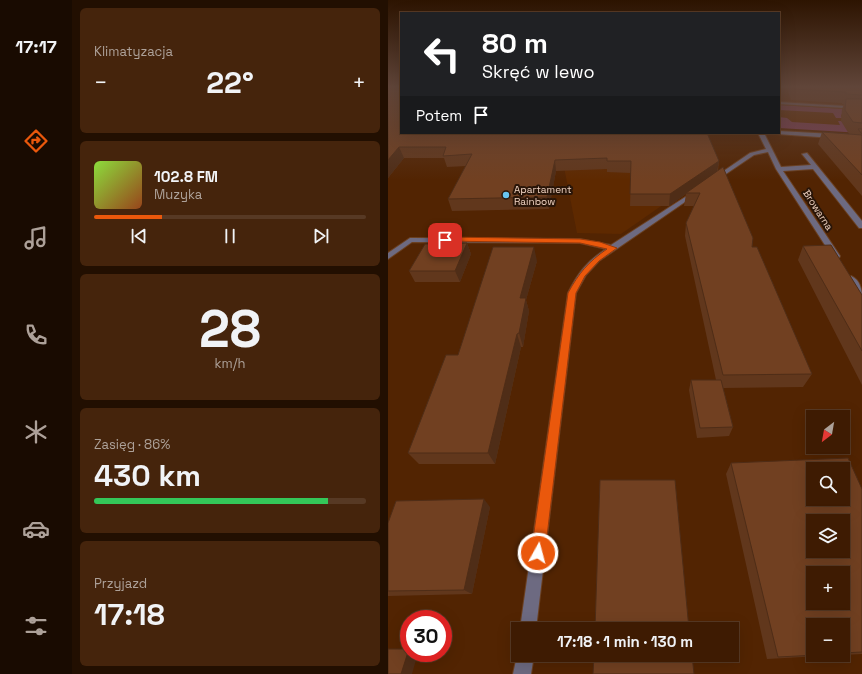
<!DOCTYPE html>
<html lang="pl">
<meta charset="utf-8">
<style>
body{margin:0;font-family:"Space Grotesk",sans-serif;background:#45240c;color:#f1f3f6;height:100vh;display:flex;flex-direction:column;font-size:15px;white-space:nowrap}
*{box-sizing:border-box;margin:0}
p{font-size:13px;color:#ada199}
.icon{flex:none;width:22px;height:22px;fill:none;stroke:currentColor;stroke-width:2;stroke-linecap:round;stroke-linejoin:round}
.map{position:relative;flex:1;overflow:hidden}
.sheet{display:flex;flex-direction:column;gap:8px;padding:8px;background:#220f01;width:316px}
.sheet>*{flex:none}
.top-card{position:absolute;left:12px;top:12px;width:380px;height:122px;border-radius:0px;box-shadow:0 4px 16px #0002,0 0 0 1px #573924;background:#202124;color:#fff;overflow:hidden}
.needle{width:26px;rotate:211deg}
.tools{position:absolute;left:418px;top:410px;display:grid;gap:8px}
.tools a{display:grid;place-items:center;width:44px;height:44px;border-radius:0px;background:#3e1b02;box-shadow:0 4px 16px #0002,0 0 0 1px #573924;font-size:20px}
.speed{position:absolute;left:12px;top:610px;display:flex;gap:8px;font-size:20px;font-weight:700;text-align:center}
.speed>*{display:grid;place-content:center;width:52px;height:52px;border-radius:50%;background:#3e1b02;box-shadow:0 4px 16px #0002,0 0 0 1px #573924;line-height:1}
.speed .limit{border:6px solid #d22;background:#fff;color:#111}
.pin{position:absolute;display:grid;place-items:center;width:34px;height:34px;color:#fff;margin:-17px;border-radius:8px;box-shadow:0 2px 6px #0006}
.me{position:absolute;width:44px;margin:-22px;rotate:7deg;stroke-linejoin:round;filter:drop-shadow(0 0 3px #0008)}
.turn{display:flex;align-items:center;gap:14px;height:84px;padding:0 16px;font-size:18px}
.turn .icon{width:52px;height:52px;stroke-width:2.5}
.turn b{display:block;font-size:28px;line-height:34px}
.then{display:flex;align-items:center;height:38px;padding:0 16px;background:#0003;gap:8px;font-size:15px}
.big{font-size:30px;font-weight:700;line-height:1.1}
.sheet .tile{flex:1;display:flex;flex-direction:column;justify-content:center;gap:6px;min-width:0;padding:0 14px;border-radius:6px;background:#45240c}
.sheet .dial{align-items:center;gap:0}
.dial b{font-size:52px;line-height:1}
.song{display:flex;align-items:center;gap:12px}
.cover{width:48px;height:48px;border-radius:6px;background:linear-gradient(135deg,hsl(90 70% 55%),hsl(20 70% 35%))}
.played{height:4px;border-radius:2px;background:linear-gradient(90deg,#ea580c 25%,#573924 25%)}
.keys{display:flex;justify-content:space-around;direction:ltr}
.heat{display:flex;justify-content:space-between;align-items:center;font-size:22px;direction:ltr}
.charge{height:6px;border-radius:3px;background:linear-gradient(90deg,#34c759 86%,#573924 0)}
.trip{position:absolute;left:123px;top:622px;width:228px;height:40px;border-radius:0px;background:#3e1b02;box-shadow:0 4px 16px #0002,0 0 0 1px #573924;font-weight:700;line-height:40px;text-align:center}
main{display:flex;flex:1;min-height:0}
.tab-bar{display:flex;flex-direction:column;width:72px;justify-content:space-around;align-items:center;background:#190b01;color:#ada199}
.tab-bar .icon{width:28px;height:28px}
.tab-bar .current{color:#ea580c}
.tab-bar b{font-size:18px;color:#f1f3f6}
.map>svg:first-child{display:block}
</style>
<main>
<nav class="tab-bar">
<b>17:17</b>
<svg class="icon current" aria-label="directions" viewBox="0 0 24 24"><path d="M12 3l9 9-9 9-9-9zM9 14v-3h6M13 9l2 2-2 2"/></svg>
<svg class="icon" aria-label="music" viewBox="0 0 24 24"><path d="M9 18V5l10-2v13"/><circle cx="6" cy="18" r="3"/><circle cx="16" cy="16" r="3"/></svg>
<svg class="icon" aria-label="phone" viewBox="0 0 24 24"><path d="M5 4h4l2 5-3 2q2 4 5 5l2-3 5 2v4C11 20 4 13 5 4z"/></svg>
<svg class="icon" aria-label="climate" viewBox="0 0 24 24"><path d="M12 3v18M4 7l16 10M4 17L20 7"/></svg>
<svg class="icon" aria-label="car" viewBox="0 0 24 24"><path d="M5 17H2v-5l4-1 3-4h7l3 4 3 1v5h-3M9 17h6M6 11h13"/><circle cx="7" cy="17" r="2"/><circle cx="17" cy="17" r="2"/></svg>
<svg class="icon" aria-label="filters" viewBox="0 0 24 24"><path d="M4 7h16M4 17h16"/><circle cx="9" cy="7" r="2"/><circle cx="15" cy="17" r="2"/></svg>
</nav>
<section class="sheet">
<div class="tile"><p>Klimatyzacja</p>
<div class="heat"><a>−</a><b class="big">22°</b><a>+</a></div>
</div>
<div class="tile">
<div class="song"><i class="cover"></i><div><b>102.8 FM</b><p>Muzyka</p></div></div>
<div class="played"></div>
<div class="keys"><svg class="icon" aria-label="previous" viewBox="0 0 24 24"><path d="M18 5L8 12l10 7zM5 5v14"/></svg><svg class="icon" aria-label="pause" viewBox="0 0 24 24"><path d="M8 5v14M16 5v14"/></svg><svg class="icon" aria-label="next" viewBox="0 0 24 24"><path d="M6 5l10 7-10 7zM19 5v14"/></svg></div>
</div>
<div class="tile dial"><b>28</b><p>km/h</p></div>
<div class="tile"><p>Zasięg · 86%</p><b class="big">430 km</b><div class="charge"></div></div>
<div class="tile"><p>Przyjazd</p><b class="big">17:18</b></div>
</section>
<div class="map">
<svg width="474" height="674" viewBox="0 0 474 674">
<rect width="100%" height="100%" fill="#522402"/>
<!-- built -->
<path fill="#5e2900" d="M391,86L474,88V132L391,126Z
M174,157L325,170L233,234L189,233Z"/>
<!-- green -->
<path fill="#783d59" d="M391,105L456,109L453,116L454,118H448L445,113L391,110Z
M391,117L399,118L404,122L452,125L450,121H453L474,133L391,128Z"/>
<g fill="none" stroke-linecap="round" stroke-linejoin="round">
<!-- minor casing -->
<g stroke="#6b4021" stroke-width="2">
<path id="minor" d="M391,86H414L416,87L414,88L391,87Z
M391,102L474,107V109L391,104Z
M391,131L445,134L448,136L445,138L389,134L388,133H391Z
M370,133H376L393,167L423,165L414,154L419,153L474,221V228H471L425,169L395,171L452,256L451,258H448L444,256L388,169L380,152L366,155L329,180L324,179L362,153L378,149Z
M305,192L310,193L211,261L198,275L188,293L148,629H132L180,293C190,273 199,261 218,249L192,243L24,242L0,259V253L22,238L192,239L223,245Z
M463,276C472,280 474,289 474,298L471,297L459,279Z
M130,651V655H146L143,674H125Z"/>
</g>
<!-- minor -->
<use href="#minor" fill="#6d6a81" fill-rule="evenodd"/>
</g>
<!-- wall -->
<path fill="#61371c" d="M0,86H13L331,161L330,171L364,247L424,374L415,387L335,388L345,427L341,436L309,438L301,390L303,380H328L297,236L298,223L306,206H296L298,194L281,206H242L243,173L219,172V169L168,171L161,209L64,211L60,199L78,166L59,167L56,158H16L0,178Z
M400,86H474V196L430,144L434,132L461,134L453,121L454,109L456,104H454V103L403,100L399,89Z
M79,243L83,254L72,282H27L21,271Z
M415,246L474,295V385L410,260Z
M149,261L138,300L141,311L135,347H133L107,464H31L20,453L70,355Z
M343,463L474,489V654L455,655V625L425,655H450L379,659L338,474Z
M102,507L84,594L0,596V523Z"/>
<!-- shaded-wall -->
<path fill="#4f2d17" d="M11,147L16,158L0,178V160Z
M167,160L168,171L161,209L159,197Z
M331,161L329,172L298,193V194L281,206L282,194Z
M79,243L83,254L72,282L67,271Z
M146,247L149,261L138,300L141,311L135,347L131,333L132,298Z
M129,334L133,347L107,464L100,453Z
M96,499L102,507L84,594L76,590Z
M21,649V653H30L24,674H13Z"/>
<!-- building -->
<path fill="#714021" stroke="#4f2d17" fill-rule="evenodd" d="M0,86H13V133H319L331,161L282,194H242L243,161H219V158L167,160L159,197L60,199L84,154L55,156L58,147H11L0,160Z
M405,86H474V95L458,94V92L406,89Z
M458,99H474V123L465,122L457,110Z
M470,129H474V134Z
M434,132L474,135V175Z
M335,167L365,238L364,247H369L424,374L335,375L298,223L312,193H298Z
M79,243L67,271H21L37,244Z
M443,245L474,295V351L415,246Z
M105,247H146L132,298H138L131,333L129,334L100,453H20L58,355H70Z
M303,380H333L345,427L312,428Z
M460,458L474,489V652L455,653V625H425V655H429L390,657L343,463ZM425,469H455V499H425ZM425,521H455V551H425ZM425,573H455V603H425Z
M212,480H287L301,629H207Z
M96,499L76,590L0,591V523L8,501Z
M0,649H21L13,674H0Z
M206,655H304L306,674H205Z"/>
<!-- sky -->
<linearGradient id="sky" x2="0" y2="1"><stop stop-color="#2d1401"/><stop offset="0.48" stop-color="#604539"/><stop offset="1" stop-color="#604539" stop-opacity="0"/></linearGradient>
<rect width="474" height="180" fill="url(#sky)"/>
<!-- route -->
<path fill="#ea580c" stroke="#983908" d="M57,237L192,239L212,242L229,248L211,261L197,276L188,293L157,553L155,557L150,559L145,557L143,553L180,293C191,273 200,262 219,249L192,243L54,241L53,240Z"/>
<!-- markers -->
<circle fill="#68c4f0" stroke="#291508" stroke-width="1.5" cx="118" cy="195" r="4"/>
<g text-anchor="middle" dominant-baseline="central" stroke-width="4" stroke-linejoin="round" paint-order="stroke">
<!-- far-poi labels -->
<g font-size="10" fill="#efd2c1" stroke="#291508" text-anchor="start">
<text x="126" y="189">Apartament<tspan x="126" dy="12">Rainbow</tspan></text>
</g>
<!-- far-street labels -->
<g font-size="10" fill="#efd2c1" stroke="#291508">
<text transform="translate(430 210) rotate(57)">Browarna</text>
</g>
</g>
</svg>
<div class="tools">
<a><svg class="needle" viewBox="-14 -14 28 28"><path d="M0-13l5 13h-10z" fill="#e53935"/><path d="M0 13l5-13h-10z" fill="#ada199"/></svg></a>
<a><svg class="icon" aria-label="search" viewBox="0 0 24 24"><circle cx="10" cy="10" r="6"/><path d="M15 15l6 6"/></svg></a>
<a><svg class="icon" aria-label="layers" viewBox="0 0 24 24"><path d="M12 4l9 5-9 5-9-5zM3 14l9 5 9-5"/></svg></a>
<a>+</a>
<a>−</a>
</div>
<div class="speed"><div class="limit">30</div></div>
<div class="pin" style="left:57px;top:240px;background:#d93025"><svg class="icon" aria-label="arrive" viewBox="0 0 24 24"><path d="M6 21V4h12l-3 4 3 4H6"/></svg></div>
<svg class="me" style="left:150px;top:553px" viewBox="-20 -20 40 40"><circle r="17" fill="#ea580c" stroke="#fff" stroke-width="3"/><path d="M0-11L8 9 0 5-8 9z" fill="#fff"/></svg>
<div class="trip">17:18 · 1 min · 130 m</div>
<div class="top-card">
<div class="turn"><svg class="icon" aria-label="left" viewBox="0 0 24 24"><path d="M17 20v-9H6M10 6l-5 5 5 5"/></svg><div><b>80 m</b>Skręć w lewo</div></div>
<div class="then">Potem<svg class="icon" aria-label="arrive" viewBox="0 0 24 24"><path d="M6 21V4h12l-3 4 3 4H6"/></svg></div>
</div>
</div>
</main>
